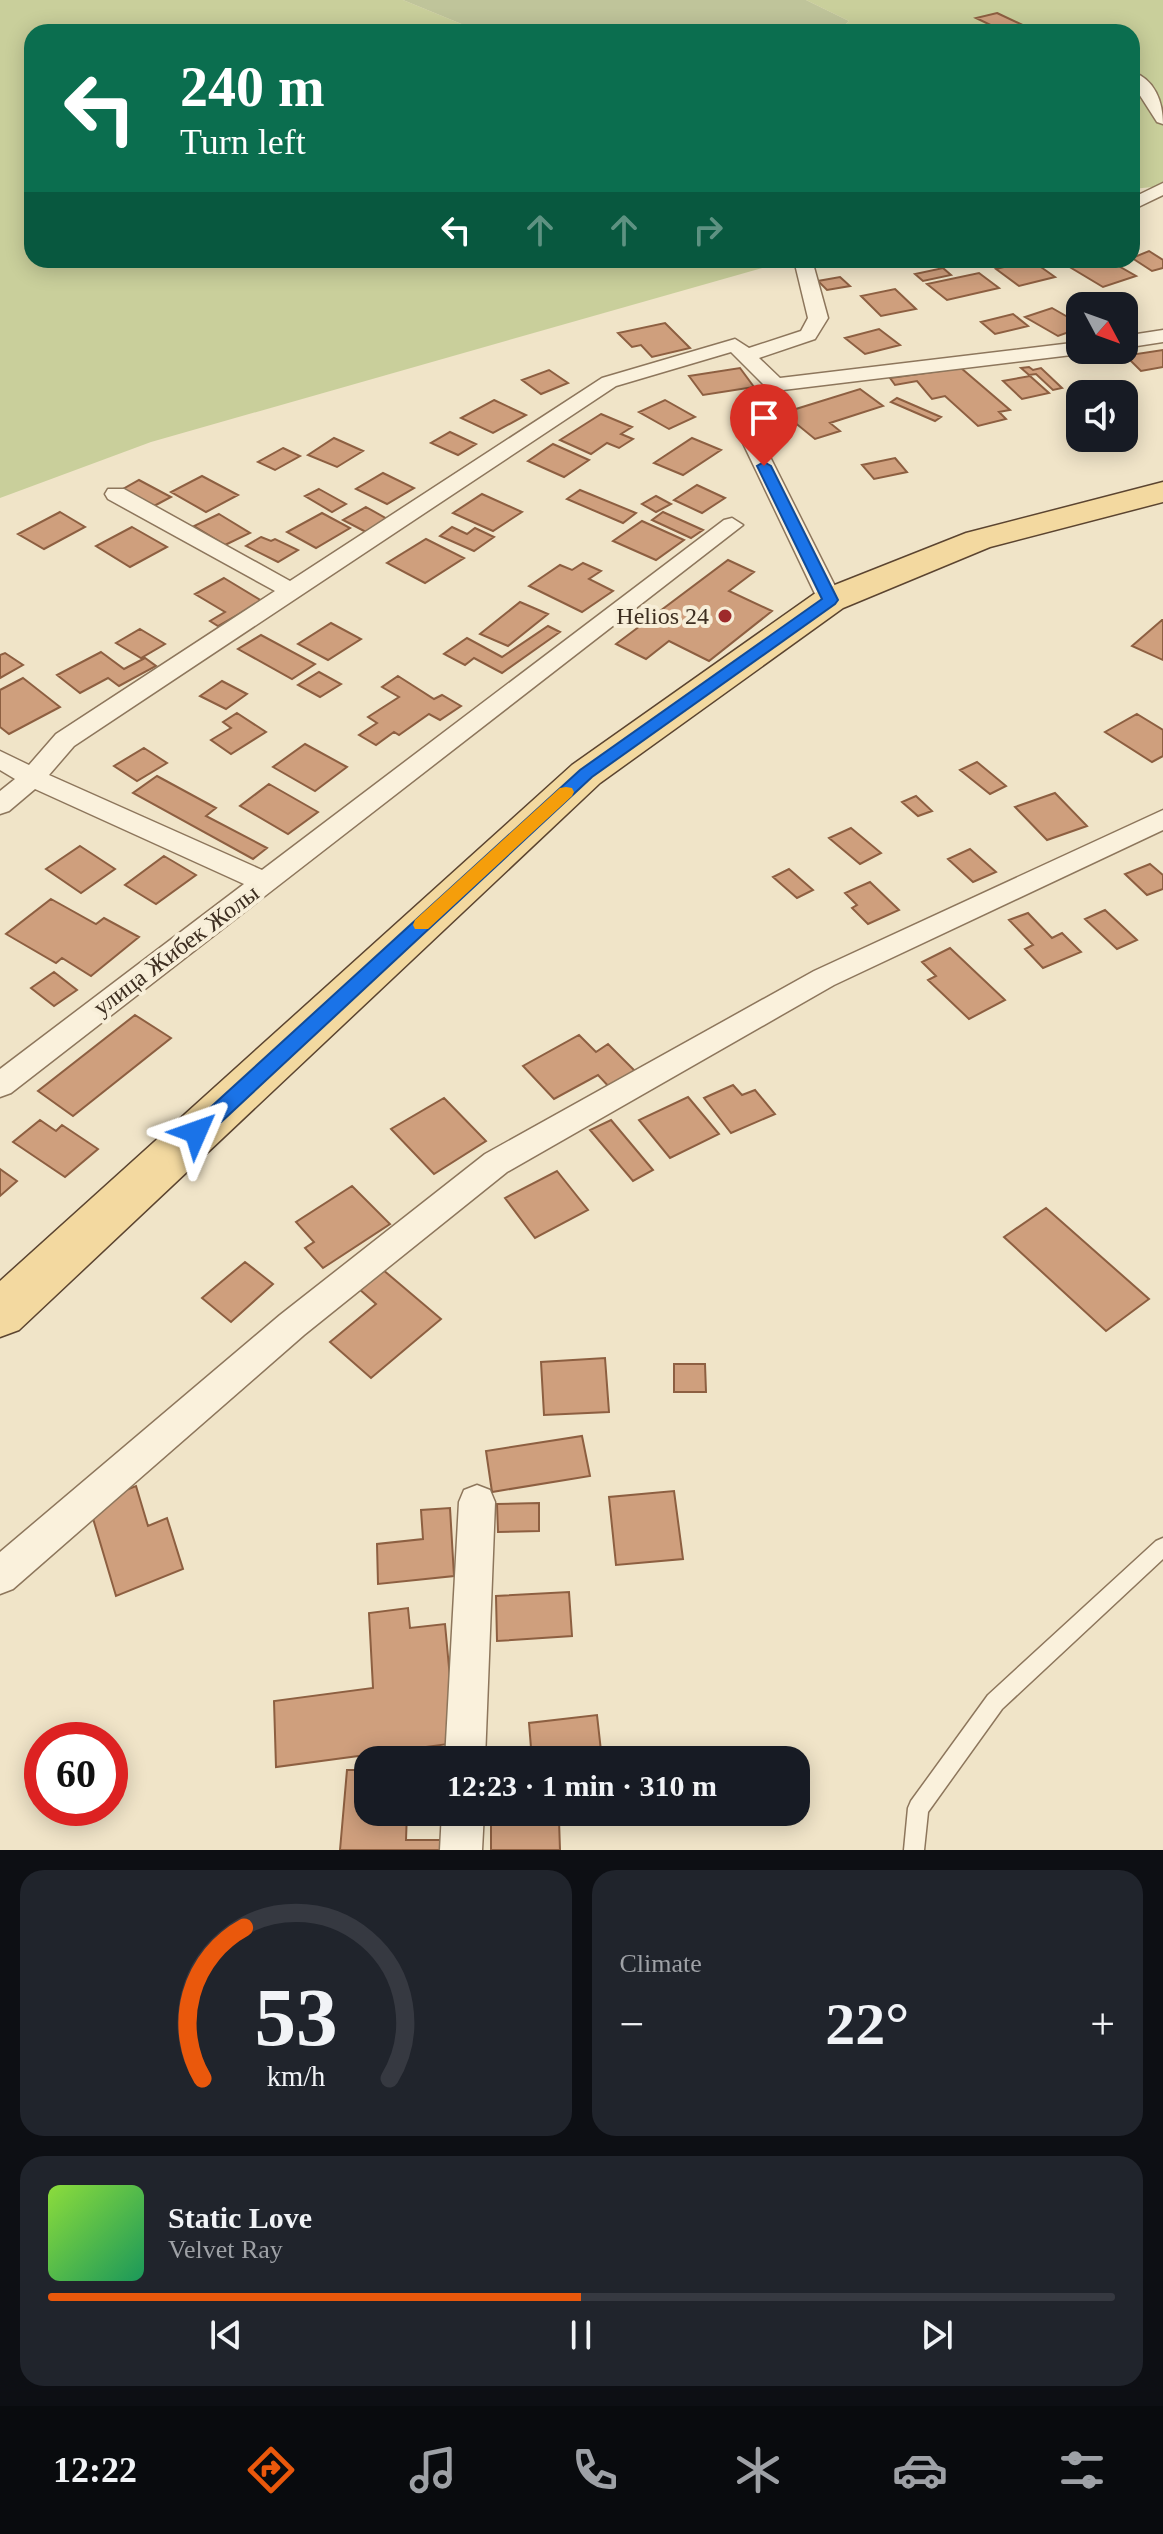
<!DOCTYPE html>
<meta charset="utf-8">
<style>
body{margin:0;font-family:"Times New Roman",serif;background:#20242c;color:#f1f3f6;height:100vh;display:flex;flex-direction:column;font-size:30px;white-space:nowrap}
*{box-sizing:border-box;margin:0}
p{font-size:26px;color:#9ea1a6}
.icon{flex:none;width:44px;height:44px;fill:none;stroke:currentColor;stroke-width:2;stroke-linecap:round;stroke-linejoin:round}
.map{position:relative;height:1850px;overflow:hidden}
.panel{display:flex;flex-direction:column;gap:20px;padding:20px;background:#0d0f14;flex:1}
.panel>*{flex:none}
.banner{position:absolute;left:24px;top:24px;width:1116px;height:244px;border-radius:24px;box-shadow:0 4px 20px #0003;background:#0b6e4f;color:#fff;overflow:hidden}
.needle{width:52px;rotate:131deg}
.buttons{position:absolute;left:1066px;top:292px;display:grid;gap:16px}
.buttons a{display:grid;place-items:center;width:72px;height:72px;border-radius:16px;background:#171b24;box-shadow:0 4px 20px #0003;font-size:40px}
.speed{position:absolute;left:24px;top:1722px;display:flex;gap:16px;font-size:40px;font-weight:700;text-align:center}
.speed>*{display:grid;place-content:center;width:104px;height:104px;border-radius:50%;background:#171b24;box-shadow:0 4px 20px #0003;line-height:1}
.speed .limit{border:12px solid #d22;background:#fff;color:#111}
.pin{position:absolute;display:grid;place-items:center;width:68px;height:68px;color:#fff;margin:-82px -34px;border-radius:50% 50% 50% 0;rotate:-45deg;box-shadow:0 0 8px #0007}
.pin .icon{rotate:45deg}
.me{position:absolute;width:88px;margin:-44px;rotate:47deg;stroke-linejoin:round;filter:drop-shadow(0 0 6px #0008)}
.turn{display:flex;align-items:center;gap:28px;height:168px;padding:0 24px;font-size:36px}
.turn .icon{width:104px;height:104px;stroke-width:2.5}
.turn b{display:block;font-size:56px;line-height:68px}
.lanes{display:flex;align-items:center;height:76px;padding:0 24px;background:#0003;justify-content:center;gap:40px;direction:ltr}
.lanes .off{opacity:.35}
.big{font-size:60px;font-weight:800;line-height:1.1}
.panel .card{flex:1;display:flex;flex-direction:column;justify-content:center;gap:12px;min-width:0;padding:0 28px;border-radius:24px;background:#20242c}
.panel .dial{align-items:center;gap:0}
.dial svg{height:208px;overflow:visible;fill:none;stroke:#363941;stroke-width:7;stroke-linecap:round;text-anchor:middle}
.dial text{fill:#f1f3f6;stroke:none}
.song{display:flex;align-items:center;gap:24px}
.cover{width:96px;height:96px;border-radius:12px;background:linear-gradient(135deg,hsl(90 70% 55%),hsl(150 70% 35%))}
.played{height:8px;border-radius:4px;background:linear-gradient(90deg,#ea580c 50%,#363941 50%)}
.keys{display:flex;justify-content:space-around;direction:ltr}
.heat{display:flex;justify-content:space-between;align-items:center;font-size:44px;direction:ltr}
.panel .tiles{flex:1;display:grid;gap:20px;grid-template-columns:1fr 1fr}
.card:last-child{grid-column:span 2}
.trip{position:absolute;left:354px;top:1746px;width:456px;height:80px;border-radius:24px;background:#171b24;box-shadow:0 4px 20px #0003;font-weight:800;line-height:80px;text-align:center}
.tabs{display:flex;height:128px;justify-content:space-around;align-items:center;background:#090b0e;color:#9ea1a6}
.tabs .icon{width:56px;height:56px}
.tabs .active{color:#ea580c}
.tabs b{font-size:36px;color:#f1f3f6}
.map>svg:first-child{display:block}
</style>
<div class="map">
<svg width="1163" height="1850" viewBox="0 0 1163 1850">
<rect width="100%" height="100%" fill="#f0e4c8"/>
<!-- green -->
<path fill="#c9cf9b" d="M0,0H403L481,32H32V260H790L151,442L0,498Z
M806,0H1163V186L1132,189V32H837L849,21Z"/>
<!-- cemetery -->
<path fill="#bfc49a" d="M403,0H806L849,21L837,32H481Z"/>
<!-- building -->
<path fill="#cf9f7d" stroke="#8d5f41" stroke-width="2" d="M997,13L1029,28L1035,26L1045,31L1005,32L976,18Z
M1149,251L1163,260V268L1152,271L1132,258Z
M1031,260L1055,277L1019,286L996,269Z
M1085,260H1108L1136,276L1103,287L1068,266Z
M943,268L951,275L923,281L915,274Z
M979,273L999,288L947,300L927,284Z
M840,277L850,286L827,290L818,281Z
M895,289L916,309L881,316L861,296Z
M1052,308L1080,324V328L1058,336L1025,317Z
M1013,314L1028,326L995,334L981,322Z
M665,323L690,348L652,357L641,345L632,347L618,333Z
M879,329L900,345L865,354L845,338Z
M1130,347L1137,354L1163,350V367L1141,371L1127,357L1089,363L1080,355Z
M1029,367L1033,370L1041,368L1062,388L1053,390L1036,374L1029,375L1021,368Z
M740,368L754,387L703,395L689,376Z
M961,368L1010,410L999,412L1006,419L978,426L945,396L932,399L917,381L895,385L890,378Z
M549,370L568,383L541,394L522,380Z
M1030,376L1049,393L1022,399L1003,381Z
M860,389L883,406L830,423L840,431L815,439L783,413Z
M897,398L941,417L935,421L891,402Z
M494,400L526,415L493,433L461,418Z
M665,400L695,417L669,429L639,412Z
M601,414L632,427L621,434L633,439L619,448L607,443L591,454L560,440Z
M450,432L476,444L458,455L431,443Z
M334,438L363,451L337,467L308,455Z
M692,438L721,450L683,475L654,463Z
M553,444L589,460L564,477L528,461Z
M283,448L300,456L275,470L258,462Z
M895,458L907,472L874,479L862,465Z
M383,473L414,488L387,504L356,489Z
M202,476L238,495L206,512L171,492Z
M139,480L171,497L154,506L123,489Z
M697,485L725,498L702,513L674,500Z
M319,489L346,504L332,512L305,496Z
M580,490L636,513L623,523L567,499Z
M482,494L522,512L493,531L453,513Z
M656,496L671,504L656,512L642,504Z
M366,507L389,520L366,532L343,520Z
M60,512L85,527L44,549L18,534Z
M663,512L703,530L691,538L652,520Z
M322,513L350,528L316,548L287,532Z
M219,514L250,533L225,545L194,526Z
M642,521L684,540L656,560L613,541Z
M132,527L167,547L130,567L96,546Z
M452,527L467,534L475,528L494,537L474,551L440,536Z
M261,537L271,541L275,539L298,550L278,562L246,546Z
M426,539L464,558L425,583L387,563Z
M728,560L754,572L729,591L772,611L709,661L669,641L646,659L616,644Z
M583,563L601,571L589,579L613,591L582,612L529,586L560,565L572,570Z
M224,578L262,601L218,626L210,621L225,612L195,594Z
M520,602L548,614L508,646L480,634Z
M1162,620H1163V660L1132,646Z
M331,623L361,639L328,660L298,644Z
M548,626L560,632L502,673L474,658L465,665L444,654L467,638L502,657Z
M140,629L165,644L141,658L116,643Z
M261,635L315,664L292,679L238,649Z
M101,652L124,669L145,658L156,666L119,686L108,678L80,693L57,675Z
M5,653L23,665L0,678V655Z
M319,672L341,684L320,697L298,685Z
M398,676L434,699L442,695L461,706L440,720L429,714L399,735L394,732L376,745L359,735L377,723L368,717L399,697L382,687Z
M23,678L60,707L9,734L0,727V690Z
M222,681L247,694L226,709L200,696Z
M237,713L266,732L231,754L211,740L231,728L223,722Z
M1137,714L1163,730V756L1152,762L1105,732Z
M305,744L347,767L315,791L273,767Z
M144,748L167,763L137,781L114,766Z
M977,762L1006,786L990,794L960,770Z
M157,776L216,808L206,816L267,848L253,859L133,793Z
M269,784L318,812L288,834L240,806Z
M1055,793L1087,826L1047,840L1015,807Z
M916,796L932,811L918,816L902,802Z
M851,828L881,853L860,864L829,838Z
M80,846L115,869L81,893L46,869Z
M970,849L996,872L973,882L948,859Z
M164,856L196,875L156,904L125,885Z
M1150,864L1163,875V889L1147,895L1125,874Z
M789,869L813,890L797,898L773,877Z
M870,882L899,910L868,924L852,908L857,905L845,893Z
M51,899L96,924L104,918L139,937L91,976L62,958L56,963L6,934Z
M1105,910L1137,940L1117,949L1085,919Z
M1028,913L1052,938L1062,933L1081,952L1043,968L1025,949L1033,945L1009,920Z
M950,948L1005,1000L969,1019L928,980L936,976L922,962Z
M54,972L77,990L54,1006L31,988Z
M135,1015L171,1038L73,1116L38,1091Z
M579,1035L596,1052L608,1044L638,1074L611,1089L598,1075L554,1099L523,1066Z
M733,1085L742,1095L755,1090L775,1114L731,1133L704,1098Z
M688,1097L719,1134L670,1158L639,1120Z
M444,1098L486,1141L434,1174L391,1129Z
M40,1120L56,1131L62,1125L98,1149L65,1177L13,1142Z
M611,1120L653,1170L633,1181L590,1130Z
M0,1169L17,1181L0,1196Z
M557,1171L588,1210L535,1238L505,1198Z
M352,1186L390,1224L323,1268L305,1248L314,1242L296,1222Z
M1046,1208L1149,1299L1106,1331L1004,1237Z
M245,1262L273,1284L231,1322L202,1298Z
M382,1269L441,1319L371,1378L330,1342L376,1304L358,1288Z
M605,1358L609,1412L544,1415L541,1362Z
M674,1364H705L706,1392H674Z
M582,1436L590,1476L492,1492L486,1451Z
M136,1486L148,1526L167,1518L183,1569L116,1596L89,1505Z
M674,1491L683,1559L616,1565L609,1497Z
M539,1503V1531L498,1532L497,1504Z
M450,1508L454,1576L378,1584L377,1544L423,1539L421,1510Z
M569,1592L572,1636L497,1641L496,1596Z
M408,1608L410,1628L445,1624L456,1743L276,1767L274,1701L373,1688L369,1613Z
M597,1715L602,1760H532L529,1723Z
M347,1770H368V1812H407L406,1840H445L444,1850H340Z
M559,1820L560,1850H491V1823Z"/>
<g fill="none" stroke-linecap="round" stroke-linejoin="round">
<!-- lane casing -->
<g stroke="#8d765c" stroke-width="3">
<path id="lane" d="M1163,1538V1559L1002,1709L928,1812L924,1850H904L908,1808L911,1801L988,1695L1156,1541Z"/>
</g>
<!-- street casing -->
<g stroke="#8d765c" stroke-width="3">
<path id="street" d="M1132,72C1155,79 1163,102 1163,124L1157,122L1132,83Z
M1163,183V195L1132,210V198Z
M794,260H812L828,318L815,339L759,358L780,378L1080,342V350H1088L1080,354L783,390L761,439L842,600L838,605H822L818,600L741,439L765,386L731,352L616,386L74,746L49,775L262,870L724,520L732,518L743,525L11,1093L0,1097V1069L244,884L35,789L9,811L0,814V791L15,779L0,770V751L29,765L56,734L275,591L108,499L105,494L108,489H124L290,581L602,378L735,339L749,348L801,331L808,318Z
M1163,330V342L1124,348V336Z
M1163,810V830L834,985L507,1172L304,1335L13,1589L0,1594V1552L280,1315L485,1154L814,971Z
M477,1485L490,1490L495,1502L485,1760H445L459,1502L464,1490Z
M442,1812H484L482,1850H440Z"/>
</g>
<!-- primary casing -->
<g stroke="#5b4430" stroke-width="3">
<path id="primary" d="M1163,482V502L990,547L843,608L600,783L19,1330L0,1337V1281L572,765L817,592L966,533Z"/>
</g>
<!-- lane -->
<use href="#lane" fill="#faf1dc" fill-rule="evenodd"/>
<!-- street -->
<use href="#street" fill="#faf1dc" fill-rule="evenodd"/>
<!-- primary -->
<use href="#primary" fill="#f3d9a0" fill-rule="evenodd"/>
</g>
<!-- route -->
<path fill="#1a73e8" stroke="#114b97" stroke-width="2" d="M764,462L771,466L838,600L835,604L592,777L204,1138H189L186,1132L189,1127L580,770L822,599L757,466Z"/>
<!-- slow -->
<path fill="#f59e0b" d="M566,787L572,788L574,792L572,796L428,929H415L413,925L415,920L560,788Z"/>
<!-- markers -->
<circle fill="#9e2a2b" stroke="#f7eed8" stroke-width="3" cx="725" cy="616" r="8"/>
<g text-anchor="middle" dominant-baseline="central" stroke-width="8" stroke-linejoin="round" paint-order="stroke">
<!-- poi labels -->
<g font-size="24" fill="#3d2e20" stroke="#f7eed8" text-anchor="end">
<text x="709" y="616">Helios 24</text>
</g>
<!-- street labels -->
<g font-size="24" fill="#3d2e20" stroke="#f7eed8">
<text transform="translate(176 950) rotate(-37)">улица Жибек Жолы</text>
</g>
</g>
</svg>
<div class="buttons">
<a><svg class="needle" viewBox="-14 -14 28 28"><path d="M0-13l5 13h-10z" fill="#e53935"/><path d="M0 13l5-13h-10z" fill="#9ea1a6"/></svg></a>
<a><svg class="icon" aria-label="sound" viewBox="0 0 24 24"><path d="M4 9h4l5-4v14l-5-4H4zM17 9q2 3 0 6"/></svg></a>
</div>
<div class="speed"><div class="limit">60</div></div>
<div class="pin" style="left:764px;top:466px;background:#d93025"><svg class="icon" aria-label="arrive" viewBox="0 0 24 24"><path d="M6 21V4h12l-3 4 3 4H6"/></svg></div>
<svg class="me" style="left:196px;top:1132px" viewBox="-20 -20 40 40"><path d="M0-17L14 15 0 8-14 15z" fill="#1a73e8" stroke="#fff" stroke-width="4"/></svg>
<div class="trip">12:23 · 1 min · 310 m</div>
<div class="banner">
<div class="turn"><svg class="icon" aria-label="left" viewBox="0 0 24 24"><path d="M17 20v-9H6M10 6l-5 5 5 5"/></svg><div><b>240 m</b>Turn left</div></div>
<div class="lanes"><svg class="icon" aria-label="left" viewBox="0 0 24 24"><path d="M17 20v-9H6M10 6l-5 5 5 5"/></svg><svg class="icon off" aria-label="ahead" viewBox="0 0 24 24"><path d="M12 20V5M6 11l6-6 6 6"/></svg><svg class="icon off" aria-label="ahead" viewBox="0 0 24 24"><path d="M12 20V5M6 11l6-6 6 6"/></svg><svg class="icon off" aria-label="right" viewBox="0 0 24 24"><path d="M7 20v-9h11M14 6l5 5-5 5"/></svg></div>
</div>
</div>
<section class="panel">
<div class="tiles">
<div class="card dial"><svg viewBox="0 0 100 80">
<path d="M14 69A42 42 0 1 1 86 69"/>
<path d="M14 69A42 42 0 0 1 30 11" stroke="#ea580c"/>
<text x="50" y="56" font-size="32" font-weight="700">53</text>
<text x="50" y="72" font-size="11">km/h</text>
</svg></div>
<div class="card"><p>Climate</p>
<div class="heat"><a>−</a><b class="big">22°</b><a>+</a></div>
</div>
<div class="card">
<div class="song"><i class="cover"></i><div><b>Static Love</b><p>Velvet Ray</p></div></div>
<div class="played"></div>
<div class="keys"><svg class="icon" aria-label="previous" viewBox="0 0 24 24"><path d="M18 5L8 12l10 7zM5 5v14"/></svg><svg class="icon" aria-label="pause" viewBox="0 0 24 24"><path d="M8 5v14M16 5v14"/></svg><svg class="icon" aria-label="next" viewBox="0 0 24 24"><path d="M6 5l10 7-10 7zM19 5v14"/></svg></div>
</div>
</div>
</section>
<nav class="tabs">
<b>12:22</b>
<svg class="icon active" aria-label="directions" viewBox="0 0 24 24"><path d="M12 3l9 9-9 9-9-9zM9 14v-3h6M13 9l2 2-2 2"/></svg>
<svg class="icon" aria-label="music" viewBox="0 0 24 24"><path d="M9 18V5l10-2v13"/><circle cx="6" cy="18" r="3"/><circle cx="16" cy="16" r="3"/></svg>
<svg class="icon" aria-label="phone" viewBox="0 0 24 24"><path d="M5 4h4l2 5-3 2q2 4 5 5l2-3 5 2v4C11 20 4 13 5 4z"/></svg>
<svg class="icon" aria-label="climate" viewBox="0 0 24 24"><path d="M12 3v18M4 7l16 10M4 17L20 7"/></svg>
<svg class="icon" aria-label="car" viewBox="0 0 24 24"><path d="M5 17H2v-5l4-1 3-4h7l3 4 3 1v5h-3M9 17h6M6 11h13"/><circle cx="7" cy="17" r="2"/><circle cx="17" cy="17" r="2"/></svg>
<svg class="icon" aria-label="filters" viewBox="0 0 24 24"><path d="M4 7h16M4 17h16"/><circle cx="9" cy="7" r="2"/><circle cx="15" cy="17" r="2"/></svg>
</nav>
